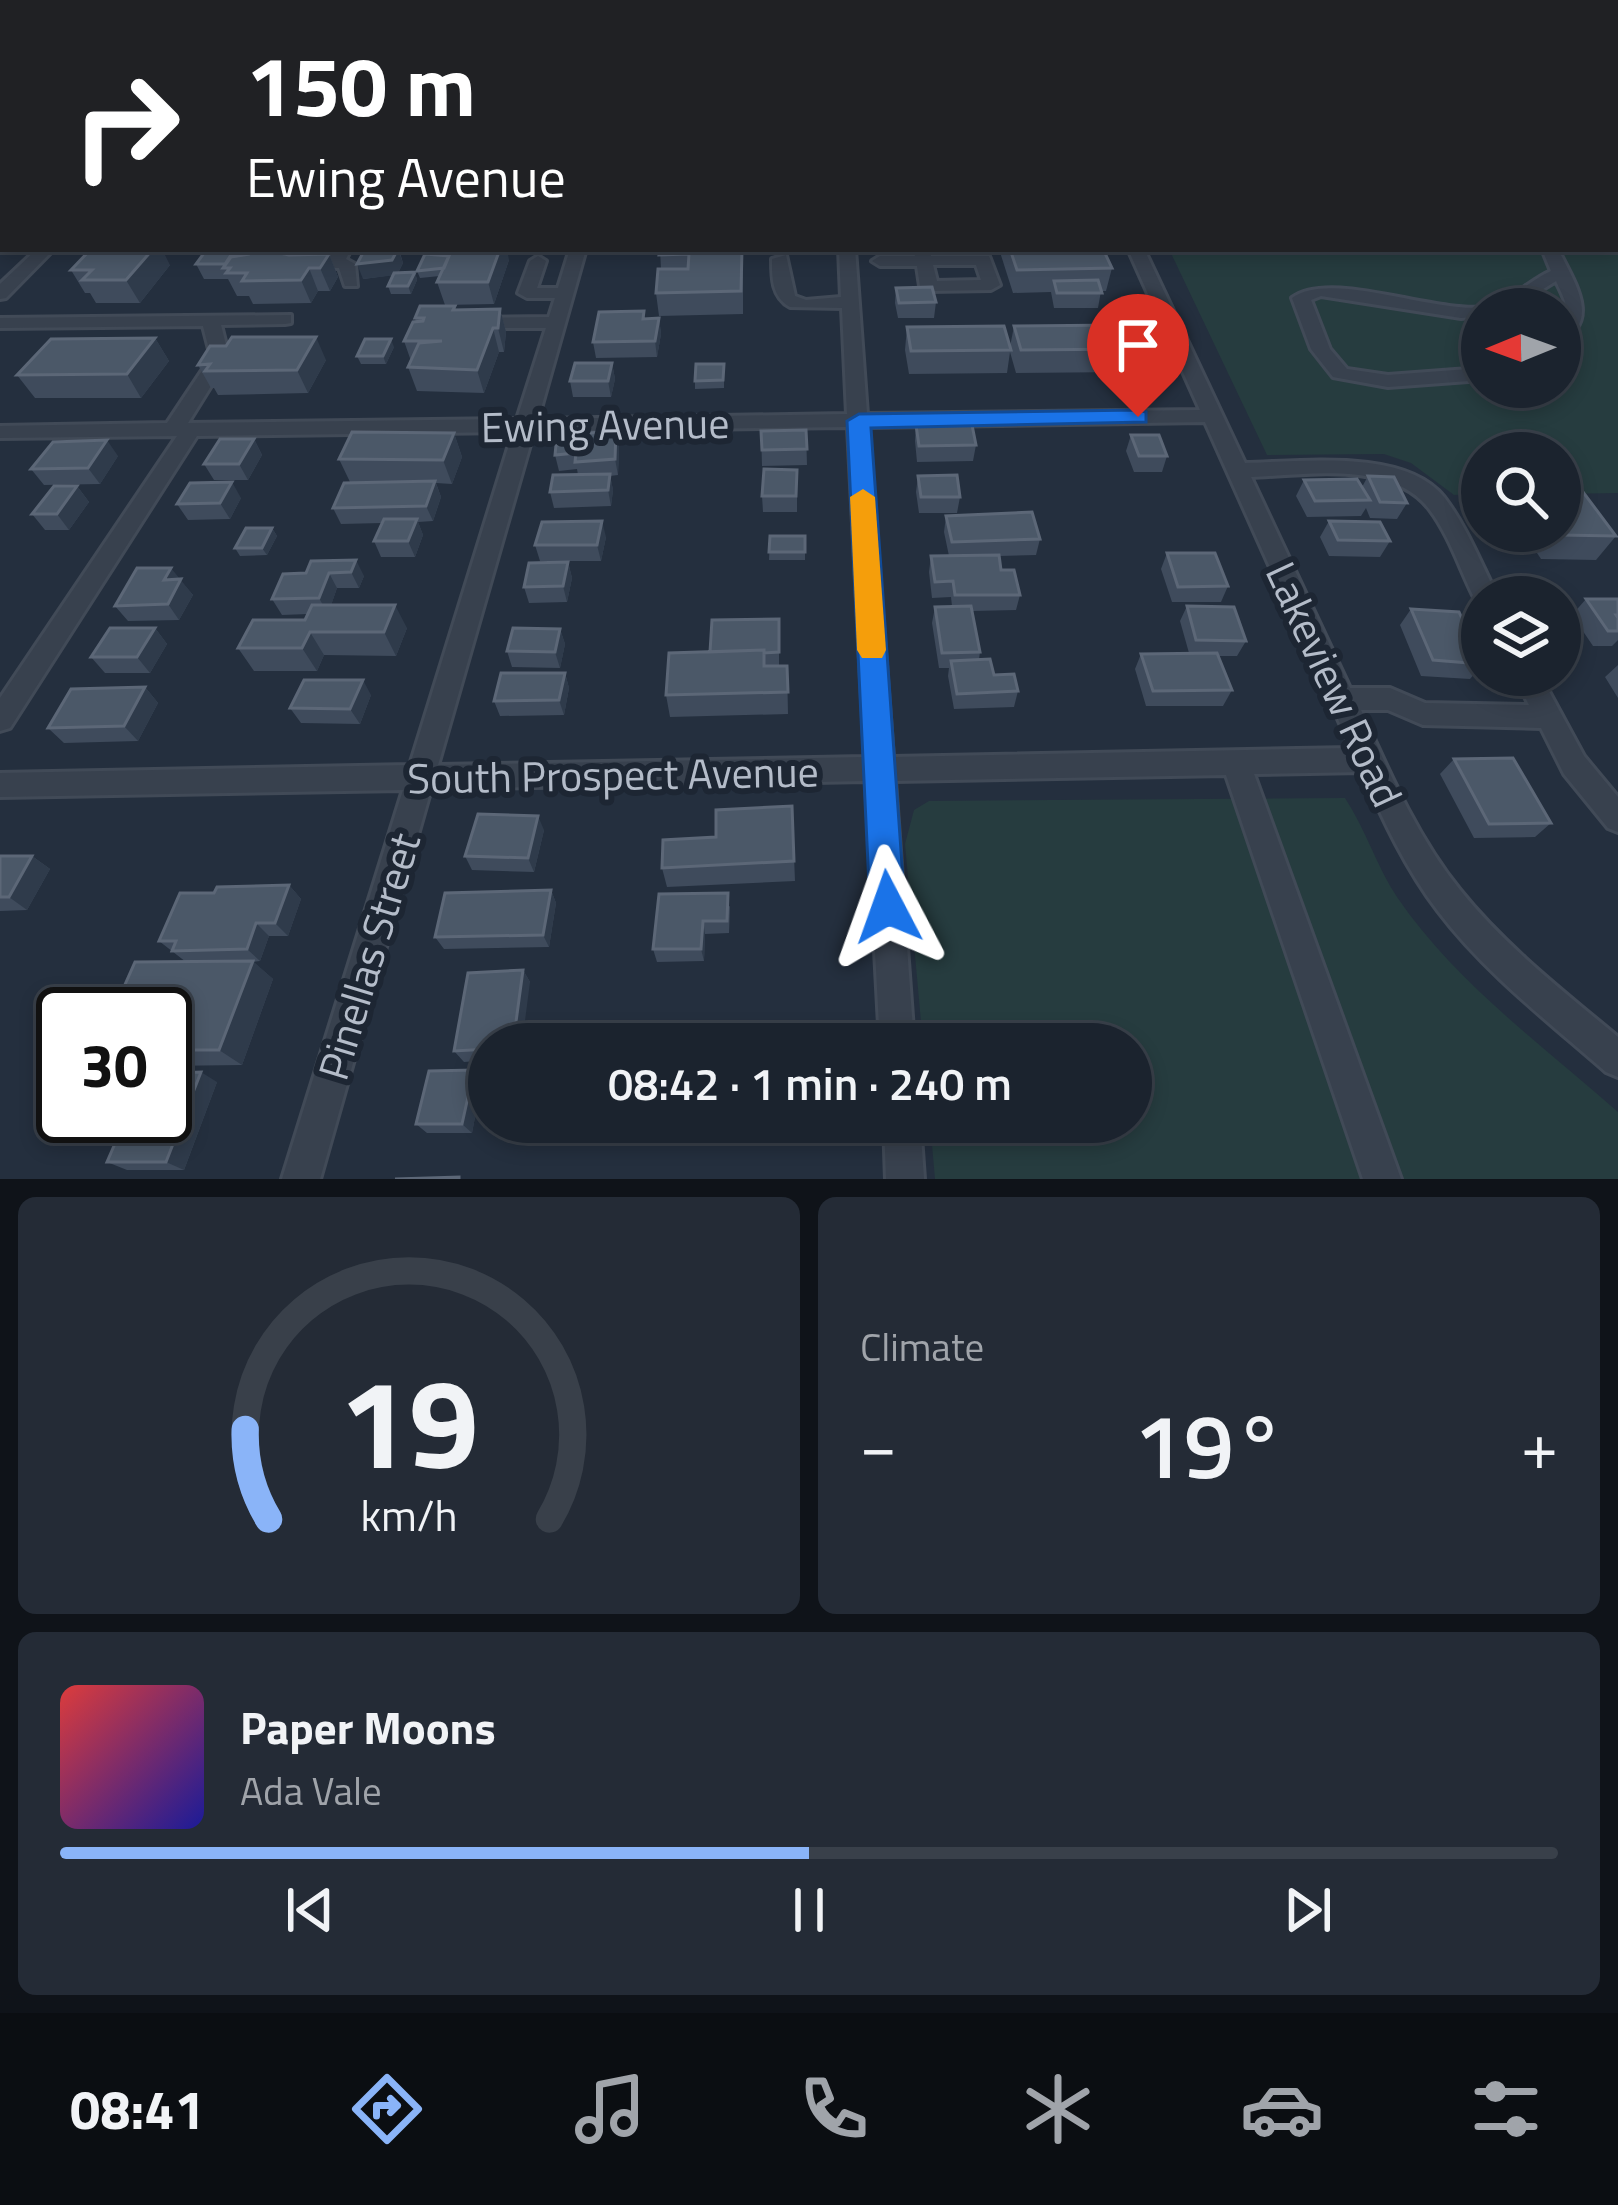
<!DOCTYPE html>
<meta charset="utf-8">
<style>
body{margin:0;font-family:"Titillium Web",sans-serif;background:#242b36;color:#f1f3f6;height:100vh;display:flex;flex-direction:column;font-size:45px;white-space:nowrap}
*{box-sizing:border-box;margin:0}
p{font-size:39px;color:#a0a4aa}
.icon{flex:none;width:66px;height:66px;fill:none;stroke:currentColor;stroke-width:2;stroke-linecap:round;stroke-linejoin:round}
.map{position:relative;height:1179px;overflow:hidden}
.panel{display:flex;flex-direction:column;gap:18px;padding:18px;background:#0f1319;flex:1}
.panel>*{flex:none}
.hud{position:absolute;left:0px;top:0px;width:1620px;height:252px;box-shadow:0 6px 18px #0003,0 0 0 3px #39404a;background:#202124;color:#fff;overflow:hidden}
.needle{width:78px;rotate:269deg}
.buttons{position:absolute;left:1461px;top:288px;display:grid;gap:24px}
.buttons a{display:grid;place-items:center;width:120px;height:120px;border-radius:50%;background:#1b232e;box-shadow:0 6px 18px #0003,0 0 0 3px #39404a;font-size:60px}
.speed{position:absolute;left:36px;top:987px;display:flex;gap:24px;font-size:60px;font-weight:700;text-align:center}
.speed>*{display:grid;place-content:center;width:156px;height:156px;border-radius:50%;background:#1b232e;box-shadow:0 6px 18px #0003,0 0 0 3px #39404a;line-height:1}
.speed .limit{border:6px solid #111;border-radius:18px;background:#fff;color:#111}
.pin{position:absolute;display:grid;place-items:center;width:102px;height:102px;color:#fff;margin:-123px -51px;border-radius:50% 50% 50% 0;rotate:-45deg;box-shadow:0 0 12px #0007}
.pin .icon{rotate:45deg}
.me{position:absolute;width:132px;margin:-66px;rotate:356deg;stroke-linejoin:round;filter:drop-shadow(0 0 9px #0008)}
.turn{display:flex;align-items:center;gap:42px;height:252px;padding:0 48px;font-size:54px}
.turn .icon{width:156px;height:156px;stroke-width:2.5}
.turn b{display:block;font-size:84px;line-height:102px}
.big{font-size:90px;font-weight:600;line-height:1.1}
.panel .card{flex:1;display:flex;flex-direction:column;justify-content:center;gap:18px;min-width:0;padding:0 42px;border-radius:18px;background:#242b36}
.panel .dial{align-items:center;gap:0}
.dial svg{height:312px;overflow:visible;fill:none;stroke:#39404a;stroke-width:7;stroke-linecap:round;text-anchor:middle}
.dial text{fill:#f1f3f6;stroke:none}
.song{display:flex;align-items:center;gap:36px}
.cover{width:144px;height:144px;border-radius:18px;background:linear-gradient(135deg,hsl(0 70% 55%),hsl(240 70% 35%))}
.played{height:12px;border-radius:6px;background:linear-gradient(90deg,#8ab4f8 50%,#39404a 50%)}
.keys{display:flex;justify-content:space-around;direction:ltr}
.heat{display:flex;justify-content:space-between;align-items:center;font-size:66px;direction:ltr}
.panel .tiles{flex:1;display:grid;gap:18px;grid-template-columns:1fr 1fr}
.card:last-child{grid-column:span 2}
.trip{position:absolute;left:468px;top:1023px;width:684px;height:120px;border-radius:60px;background:#1b232e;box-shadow:0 6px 18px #0003,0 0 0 3px #39404a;font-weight:600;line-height:120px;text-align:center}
.tabs{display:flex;height:192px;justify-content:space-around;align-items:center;background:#0b0e12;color:#a0a4aa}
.tabs .icon{width:84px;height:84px}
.tabs .current{color:#8ab4f8}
.tabs b{font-size:54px;color:#f1f3f6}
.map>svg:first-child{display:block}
</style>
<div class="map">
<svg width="1618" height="1179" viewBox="0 0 1618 1179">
<rect width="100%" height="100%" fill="#242f3e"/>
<!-- green -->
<path fill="#263c3f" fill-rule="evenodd" d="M1618,238V493L1560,494V453H1482V494L1454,495L1411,463L1384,454L1267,455L1169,249H1617ZM1482,309H1560V387H1482Z
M1345,798C1366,830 1377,867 1397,897C1455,982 1542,1045 1618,1112V1179H935L930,1122H1131V1044H923L905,844L914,810L929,801Z"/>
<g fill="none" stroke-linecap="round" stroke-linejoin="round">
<!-- minor casing -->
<g stroke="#414a57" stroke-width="6">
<path id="minor" d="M1013,0H1023L1024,3H1014Z
M1362,0H1374L1376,3H1364Z
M1617,8H1618V14H1617Z
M3,47V55L0,56V48Z
M1617,133H1618V141H1617Z
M0,200H3V210H0Z
M1617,206L1618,207V217L1617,216Z
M0,242L3,249L9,250L0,252Z
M37,249H54L6,298L0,299V284Z
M335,249H351L346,259L355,264L357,286H345L339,268H319L311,263L330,257Z
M570,249H586L538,419L847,414L842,308L790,307C772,297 772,278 772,259L786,255L795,296L806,300L841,297L839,249H855L867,414L1200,410L1128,249H1144L1245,463C1301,462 1405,448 1444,497C1467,527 1481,564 1498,597H1482V605L1477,603C1461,573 1451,538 1430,510C1393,460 1306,475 1251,477L1350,688H1390L1425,703L1529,705L1514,675H1540L1584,756L1618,797V832L1608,828L1564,774L1541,728L1423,725L1388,710H1361C1389,772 1417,837 1460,890C1505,946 1564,992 1618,1037V1077L1606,1072C1549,1022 1484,972 1438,911C1406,869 1383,820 1362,772L1254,774L1401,1179H1363L1226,775L895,781L914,1044H880L866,781L431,789L320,1179H282L403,790L0,797V773L410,765L513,432L197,436L10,728L0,731V698L177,436L0,438V426L167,423L211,357L203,326L0,328V318L291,315V323L285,324L221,325L229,357L188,423L517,419L546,328H475L466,323L475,318L549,317L555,298H527L518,293L530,261L538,256L546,261L537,288H558ZM1205,422L1351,748L893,757L868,427ZM848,427L865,757L438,765L534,431Z
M914,249H930L931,256H989L1000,285L991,290L929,291L920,286L917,266H880L872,261L880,256H915ZM933,265H976L981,280L937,281Z
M1542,249H1558C1572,279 1603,321 1560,341V325C1573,310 1563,297 1556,281L1511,309H1482V316L1461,318L1321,296L1311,300L1330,349L1347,369L1388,375L1482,368V380L1388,387L1333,377L1311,349L1292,298C1331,269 1434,314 1486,307C1508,303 1530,280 1551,271Z
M884,1122H920L924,1179H886Z"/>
</g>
<!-- minor -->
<use href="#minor" fill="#38414e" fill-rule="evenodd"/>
</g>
<!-- wall -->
<path fill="#3f4b5c" d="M0,0H32L28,3L0,4Z
M39,0H149L40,2Z
M238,0H398L396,3H239Z
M410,0H463L461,3H411Z
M509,0H612L613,3H509Z
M656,0H702V3H657Z
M724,0H797V3H724Z
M1089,0H1130V3H1091Z
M1141,0H1161L1160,3H1143Z
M1193,0H1218L1217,3H1200Z
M1219,0H1245L1244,3L1220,2Z
M1251,0H1299L1298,3H1275L1273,1L1272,3H1256Z
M1303,0H1345L1344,3H1307Z
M1548,0H1575L1574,3H1553Z
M236,249L239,256L249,254L253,249H284L287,254H329L338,277L330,291H318L311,303L253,304L249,296H237L228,279H204L196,264Z
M365,249H399L403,263L398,273L415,272L417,280L411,294H391L388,286L393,275L363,279Z
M660,249H743V314L659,316L656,293L661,269Z
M999,249H1103L1112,268L1106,291H1101L1098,308H1054L1051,292L1013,293Z
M509,260L494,304L445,305L437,282L440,276L420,278L417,271Z
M170,265L140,303H96L90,293H85L71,270Z
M896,288L936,302L934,318H898L895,303Z
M500,309L506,332L504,352H499L484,393L417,391L408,367L411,361L404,341L416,322L415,318L456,310Z
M659,318L661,334L657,357L596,358L593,342L645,319Z
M1014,326L1132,349L1125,372L1016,373L1010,352L1007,373L909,374L905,350L907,327L1010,347Z
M155,338L169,361L141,398H35L17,375Z
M394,347L386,364H361L357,356Z
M326,360L308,393L218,395L214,388H211L198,365Z
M612,363L615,379L611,397H573L570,381Z
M724,364V388L695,389V381Z
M916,425L976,445L973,461L917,462L915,441Z
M806,430L807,465L762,466L761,431Z
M616,431L619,447L618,475L610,476L613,490L611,506L554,508L550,492L578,475L577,469L559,471L555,455L576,444Z
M454,433L462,457L452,484L436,483L441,497L433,521L418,522L423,535L415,557H381L374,541L382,523L341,524L333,508L350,482L339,459Z
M1131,435L1167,456L1162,472H1134L1126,451Z
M254,439L262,455L248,480H214L204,464Z
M118,456L100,484L44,485L31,469Z
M797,470V512H763L762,496Z
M918,476L960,497L957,513H919L916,492Z
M1368,476L1407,503L1397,519L1370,518L1366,508L1361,516L1307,517L1296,496L1304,480L1362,487Z
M77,486L89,502L69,530H45L32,514Z
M241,498L230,519L188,520L177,504Z
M946,516L1040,539L1036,555L999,556L1001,570L1020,595L1016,610L972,611L980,652L979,659L994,675L1018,691L1014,707L954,709L948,676L949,668H939L932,623L935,607L952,606L951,597L932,598L929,572L931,556H949L944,532Z
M1329,521L1390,541L1380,557L1329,556L1320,537Z
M272,528L277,536L267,555L240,556L235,548Z
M1505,531H1560L1616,536L1596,560L1541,559L1533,547L1515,546Z
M770,536H805V560H769Z
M606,537L601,561H540L535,545Z
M1167,553L1228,586L1221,602H1172L1161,569Z
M311,561L364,576L359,588H337L331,605L407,628L396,656L324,655L317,671H254L238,648L305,620L308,614L282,615L272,599L306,573Z
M568,562L572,578L567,602L529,603L524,587Z
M179,579L193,595L179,620L128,621L115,606Z
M1586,599H1618V640L1612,646H1593L1572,615Z
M1187,606L1246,641L1237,656H1218L1232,690L1223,706H1146L1135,669L1141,654L1189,653L1180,621Z
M1411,609L1482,661V665L1470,679L1421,676L1400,625Z
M779,619V666H787L788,714L670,717L666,695L710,652Z
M155,628L167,644L150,673H105L91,657Z
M560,629L565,644L560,668L512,667L507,651Z
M1618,665V698L1605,677Z
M565,673L569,688L564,715L500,716L494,701Z
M145,687L158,703L138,741L64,743L48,728Z
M371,695L360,724L301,723L290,708Z
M1454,759L1551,823L1535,837L1474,838L1440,774Z
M792,806L795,881L667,887L662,868L716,837Z
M544,830L534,872L472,870L465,856Z
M0,856H32L50,869L27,910L0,911Z
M289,885L301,899L288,936H269L260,961L253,962L273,979L242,1065L165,1066V1014L186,962L159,941L214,893Z
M551,890L556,903L549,947L444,949L435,937Z
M730,906L729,933L705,934L704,961L657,962L653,949Z
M523,970L530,982L489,1044V1060L464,1062L454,1051Z
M474,1070L482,1080L472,1133H427L416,1124Z
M217,1082L184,1170H127L107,1162Z
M707,1122H818V1131L709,1132Z"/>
<!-- shaded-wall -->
<path fill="#2f3b4b" d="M378,0H398L396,3H376Z
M464,0H508L506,3H464Z
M3,17V38L0,39V18Z
M3,109V148L0,151V111Z
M153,249H162L170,265L140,303L126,280Z
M398,249L403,263L397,275L363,279L357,264Z
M500,249H507L509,260L494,304L488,282Z
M329,254L338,277L330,291L320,268Z
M309,268L318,291L311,303L301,280Z
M415,272L417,280L411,294L408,286Z
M500,309L506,332L504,352L498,328Z
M659,318L661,334L657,357L655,341Z
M493,328L499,352L484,393L477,370Z
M316,337L326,360L308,393L297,370Z
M155,338L169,361L141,398L127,374Z
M391,339L394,347L386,364L383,356Z
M612,363L615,379L611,397L608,381Z
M616,431L619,447L618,475L615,459Z
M454,433L462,457L452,484L443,460Z
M254,439L262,455L248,480L239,464Z
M107,440L118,456L100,484L88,468Z
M610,474L613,490L611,506L608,490Z
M435,481L441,497L433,521L426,506Z
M232,482L241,498L230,519L220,503Z
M77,486L89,502L69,530L57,514Z
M417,519L423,535L415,557L408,541Z
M602,521L606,537L601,561L597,545Z
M272,528L277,536L267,555L262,548Z
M356,560L364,576L359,588L351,572Z
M568,562L572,578L567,602L563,586Z
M171,568L193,595L179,620L168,604L164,580Z
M329,573L337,588L328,614L319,598Z
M395,605L407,628L396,656L384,632Z
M155,628L167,644L150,673L137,657Z
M560,629L565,644L560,668L555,652Z
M310,632L324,655L317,671L302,648Z
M565,673L569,688L564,715L559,700Z
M363,680L371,695L360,724L350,709Z
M145,687L158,703L138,741L124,726Z
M538,816L544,830L534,872L528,858Z
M32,856L50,869L27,910L9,897Z
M289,885L301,899L288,936L275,923Z
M551,890L556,903L549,947L543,935Z
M703,921L705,934L704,961L701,949Z
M256,923L269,936L260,961L247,949Z
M253,961L273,979L242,1065L219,1050Z
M523,970L530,982L522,1044H513Z
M474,1070L482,1080L472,1133L462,1124Z
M201,1072L217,1082L184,1170L166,1162Z"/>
<!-- building -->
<path fill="#4b5868" stroke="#5c6777" stroke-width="3" d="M357,0H378L376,3H355Z
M820,0H841V3H820Z
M861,0H881L882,3H861Z
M899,0H977L978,3H900Z
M0,70H3V109L0,111Z
M91,249H153L126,280H82L92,270H71Z
M207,249H235L225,264H196Z
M253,249H277L275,252L289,255L329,254L320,268H309L301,280L242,281L247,273H226L230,268H223L231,257L249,254Z
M365,249H398L392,260L357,264Z
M452,249H500L488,282H437Z
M660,249H742L741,291L656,293L658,269H688L689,254L659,255Z
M1010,249H1103L1112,268L1017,270Z
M425,254L449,256L444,268L417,271Z
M415,272L408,286H388L394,273Z
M1098,280L1102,293H1057L1054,281Z
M932,287L936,302L899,303L896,288Z
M420,306H455L453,310L500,309L498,328H493L477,370L408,367L419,343L442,341H404L413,322L423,321L424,318H415Z
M644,311L643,319L659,318L655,341L593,342L599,312Z
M1122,325L1132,349L1021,350L1014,326Z
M1004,326L1011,350L911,351L907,327Z
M232,337H316L297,370L205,371L210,364L198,365L210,346H226Z
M155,338L127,374L17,375L51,339Z
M365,339H391L383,356H357Z
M575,363H612L608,381H570Z
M696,364H724L723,380L695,381Z
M916,425H972L976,445L919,446Z
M806,430L807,449L762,450L761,431Z
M616,431L615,459L575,462L576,453L555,455L556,445L576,444V434Z
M352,432L454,433L443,460L339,459Z
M1131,435H1159L1167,456H1139Z
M220,439H254L239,464H204Z
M107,440L88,468L31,469L53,442Z
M764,469L797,470L796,496H762Z
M610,474L608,490L550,492L553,475Z
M957,475L960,497H921L918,476Z
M1368,476L1394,477L1407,503L1380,502Z
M1357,479L1370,500L1315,501L1304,480Z
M435,481L426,506L333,508L344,483Z
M232,482L220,503L177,504L190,483Z
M54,486H77L57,514H32Z
M1560,486L1562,488H1580L1616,536L1560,535L1557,531H1560Z
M1032,512L1040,539L952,542L946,516Z
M384,519H417L408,541H374Z
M602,521L597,545H535L542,522Z
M1329,521L1380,522L1390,541L1338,540Z
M246,528H272L262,548H235Z
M770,536H805V552H769Z
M1167,553H1215L1228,586L1178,587Z
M999,555L1001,570H1014L1020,595H955L953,581L935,582L931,556Z
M356,560L351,572L329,573L319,598L272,599L283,574L306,573L311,561Z
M568,562L563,586L524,587L529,563Z
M137,568H171L164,580L181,579L168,604L115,606Z
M1586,599H1618V615H1616L1618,618V631H1608Z
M312,605H395L384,632H310L302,648H238L253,620H305Z
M971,606L980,652L942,653L935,607Z
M1187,606L1234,607L1246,641L1196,640Z
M1411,609L1459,612L1482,664L1433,660Z
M779,619V652L764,653V650L710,652L712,620Z
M110,628H155L137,657H91Z
M513,628L560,629L555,652L507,651Z
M764,650V666H787L788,692L666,695L669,653Z
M1217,653L1232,690L1153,691L1141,654Z
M990,659L994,675L1014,674L1018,691L957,694L951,661Z
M501,673H565L559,700L494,701Z
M304,680H363L350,709L290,708Z
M145,687L124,726L48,728L71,689Z
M1513,758L1551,823L1489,824L1454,759Z
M792,806L794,861L662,868L663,840L716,837V810Z
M478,814L538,816L528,858L465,856Z
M0,856H32L9,897H0Z
M289,885L275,923H256L247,949L172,951L176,941H159L180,893H214L217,887Z
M551,890L543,935L435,937L445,893Z
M728,893L727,921H703L701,949H653L659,894Z
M253,961L219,1050H165V1014H112L135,962Z
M523,970L513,1044H489V1049L454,1051L468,973Z
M63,1031V1052H53Z
M474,1070L462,1124H416L429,1071Z
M201,1072L166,1162H107L127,1116H165V1092L173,1073Z
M707,1122H818L707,1123Z
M459,1177V1179H395Z"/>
<!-- route -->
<path fill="#1a73e8" stroke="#114b97" stroke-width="3" d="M1138,410L1146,412V422L871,428L905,907L900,919L888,924L875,919L870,907L847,421L859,414Z"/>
<!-- slow -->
<path fill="#f59e0b" d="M863,489L875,497L886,650L882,658H862L857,650L850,497Z"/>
<g text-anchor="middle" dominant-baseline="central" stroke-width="12" stroke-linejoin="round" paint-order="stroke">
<!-- street labels -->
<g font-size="42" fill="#b4bcc9" stroke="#1d2633">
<text transform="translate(605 424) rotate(-1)">Ewing Avenue</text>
<text transform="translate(1335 684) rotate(65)">Lakeview Road</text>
<text transform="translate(613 774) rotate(-1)">South Prospect Avenue</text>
<text transform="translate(368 956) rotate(-73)">Pinellas Street</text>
</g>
</g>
</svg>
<div class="buttons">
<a><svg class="needle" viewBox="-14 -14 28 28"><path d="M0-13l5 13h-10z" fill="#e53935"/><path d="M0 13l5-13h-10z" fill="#a0a4aa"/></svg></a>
<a><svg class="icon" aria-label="search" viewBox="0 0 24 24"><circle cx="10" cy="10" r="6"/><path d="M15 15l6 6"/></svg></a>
<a><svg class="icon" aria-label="layers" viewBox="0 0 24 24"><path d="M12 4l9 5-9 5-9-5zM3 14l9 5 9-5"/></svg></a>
</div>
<div class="speed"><div class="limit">30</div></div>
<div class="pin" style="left:1138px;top:417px;background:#d93025"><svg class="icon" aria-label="arrive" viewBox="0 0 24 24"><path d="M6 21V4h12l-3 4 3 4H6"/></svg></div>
<svg class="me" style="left:888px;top:907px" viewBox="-20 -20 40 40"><path d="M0-17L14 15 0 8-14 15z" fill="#1a73e8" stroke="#fff" stroke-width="4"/></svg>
<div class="trip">08:42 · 1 min · 240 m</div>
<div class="hud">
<div class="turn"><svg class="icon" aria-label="right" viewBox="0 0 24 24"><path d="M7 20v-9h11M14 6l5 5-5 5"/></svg><div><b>150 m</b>Ewing Avenue</div></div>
</div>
</div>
<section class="panel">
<div class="tiles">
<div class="card dial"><svg viewBox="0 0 100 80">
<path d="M14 69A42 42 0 1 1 86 69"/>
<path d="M14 69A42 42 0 0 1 8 46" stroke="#8ab4f8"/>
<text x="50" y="56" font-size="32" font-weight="700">19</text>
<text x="50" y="72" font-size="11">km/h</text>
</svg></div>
<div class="card"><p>Climate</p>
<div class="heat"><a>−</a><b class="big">19°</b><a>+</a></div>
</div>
<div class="card">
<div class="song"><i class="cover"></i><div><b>Paper Moons</b><p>Ada Vale</p></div></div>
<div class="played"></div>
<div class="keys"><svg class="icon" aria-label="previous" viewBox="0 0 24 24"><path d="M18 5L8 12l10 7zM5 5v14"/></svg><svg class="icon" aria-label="pause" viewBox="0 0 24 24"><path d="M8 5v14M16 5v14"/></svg><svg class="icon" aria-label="next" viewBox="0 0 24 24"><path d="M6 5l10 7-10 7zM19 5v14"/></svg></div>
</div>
</div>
</section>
<nav class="tabs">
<b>08:41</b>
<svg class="icon current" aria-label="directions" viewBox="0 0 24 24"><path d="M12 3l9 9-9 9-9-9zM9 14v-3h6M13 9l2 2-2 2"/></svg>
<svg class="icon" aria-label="music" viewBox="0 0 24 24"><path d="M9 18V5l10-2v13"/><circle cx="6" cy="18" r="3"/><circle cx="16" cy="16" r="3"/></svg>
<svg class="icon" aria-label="phone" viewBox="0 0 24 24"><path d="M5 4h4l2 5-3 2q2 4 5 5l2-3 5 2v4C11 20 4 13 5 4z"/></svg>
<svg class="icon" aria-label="climate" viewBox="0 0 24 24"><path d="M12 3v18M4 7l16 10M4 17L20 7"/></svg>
<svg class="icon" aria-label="car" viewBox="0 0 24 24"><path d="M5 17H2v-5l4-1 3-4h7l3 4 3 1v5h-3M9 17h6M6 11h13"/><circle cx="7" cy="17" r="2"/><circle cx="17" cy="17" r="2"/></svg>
<svg class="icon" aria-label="filters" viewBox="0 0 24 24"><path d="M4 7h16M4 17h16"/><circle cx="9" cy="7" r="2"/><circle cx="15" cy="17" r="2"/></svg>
</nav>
